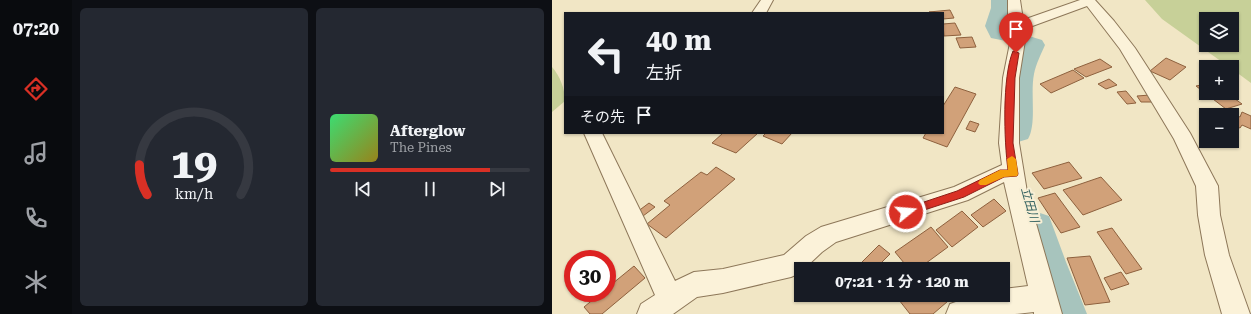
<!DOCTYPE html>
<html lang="ja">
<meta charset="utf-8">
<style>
body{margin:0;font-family:"Roboto Serif","Noto Sans JP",serif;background:#242831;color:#f1f3f6;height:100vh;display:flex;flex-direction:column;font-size:15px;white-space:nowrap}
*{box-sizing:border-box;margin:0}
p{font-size:13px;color:#9ea1a6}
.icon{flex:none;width:22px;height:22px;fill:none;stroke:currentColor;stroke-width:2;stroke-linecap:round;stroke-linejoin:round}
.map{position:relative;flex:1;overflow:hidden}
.details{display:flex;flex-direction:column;gap:8px;padding:8px;background:#0d0f14;width:480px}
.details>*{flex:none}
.guide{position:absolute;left:12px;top:12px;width:380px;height:122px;border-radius:0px;box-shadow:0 1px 3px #0004;background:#171b24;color:#f1f3f6;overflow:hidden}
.fabs{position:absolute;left:647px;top:12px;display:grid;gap:8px}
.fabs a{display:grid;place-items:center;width:40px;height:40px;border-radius:0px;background:#171b24;box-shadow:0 1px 3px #0004;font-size:20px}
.speed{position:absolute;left:12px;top:250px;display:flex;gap:8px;font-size:20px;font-weight:700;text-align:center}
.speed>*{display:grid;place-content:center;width:52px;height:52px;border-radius:50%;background:#171b24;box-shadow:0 1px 3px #0004;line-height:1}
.speed .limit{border:6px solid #d22;background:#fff;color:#111}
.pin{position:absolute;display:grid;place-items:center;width:34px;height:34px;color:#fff;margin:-41px -17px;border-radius:50% 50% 50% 0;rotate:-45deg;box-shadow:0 0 4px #0007}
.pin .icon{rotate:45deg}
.me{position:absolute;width:44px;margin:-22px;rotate:73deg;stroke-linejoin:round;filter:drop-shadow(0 0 3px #0008)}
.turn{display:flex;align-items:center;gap:14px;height:84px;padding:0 16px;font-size:18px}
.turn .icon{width:52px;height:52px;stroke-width:2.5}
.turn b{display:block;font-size:28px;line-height:34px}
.then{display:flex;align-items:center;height:38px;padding:0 16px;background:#0003;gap:8px;font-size:15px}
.details .tile{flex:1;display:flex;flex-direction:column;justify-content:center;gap:6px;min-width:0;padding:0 14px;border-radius:6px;background:#242831}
.details .dial{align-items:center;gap:0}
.dial svg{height:104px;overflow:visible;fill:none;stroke:#363941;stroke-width:7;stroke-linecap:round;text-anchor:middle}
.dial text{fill:#f1f3f6;stroke:none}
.song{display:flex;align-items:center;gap:12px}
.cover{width:48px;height:48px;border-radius:6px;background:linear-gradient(135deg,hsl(140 70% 55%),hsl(50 70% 35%))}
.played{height:4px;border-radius:2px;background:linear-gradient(90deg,#d93025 80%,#363941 80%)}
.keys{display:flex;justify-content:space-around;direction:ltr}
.details .tiles{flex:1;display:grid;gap:8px;grid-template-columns:repeat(2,1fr)}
.trip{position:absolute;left:242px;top:262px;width:216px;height:40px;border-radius:0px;background:#171b24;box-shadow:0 1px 3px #0004;font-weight:700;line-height:40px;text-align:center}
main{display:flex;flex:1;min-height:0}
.dock{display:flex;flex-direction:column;width:72px;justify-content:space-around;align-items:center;background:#090b0e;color:#9ea1a6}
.dock .icon{width:28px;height:28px}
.dock .on{color:#d93025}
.dock b{font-size:18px;color:#f1f3f6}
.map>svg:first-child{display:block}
</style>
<main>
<nav class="dock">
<b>07:20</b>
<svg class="icon on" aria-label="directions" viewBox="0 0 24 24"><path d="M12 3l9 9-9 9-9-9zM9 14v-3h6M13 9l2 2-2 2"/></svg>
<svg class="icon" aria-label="music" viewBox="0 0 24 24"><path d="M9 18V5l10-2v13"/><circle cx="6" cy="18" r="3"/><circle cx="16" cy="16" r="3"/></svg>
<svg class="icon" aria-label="phone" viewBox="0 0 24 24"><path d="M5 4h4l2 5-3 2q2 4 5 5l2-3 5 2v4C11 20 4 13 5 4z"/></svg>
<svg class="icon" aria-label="climate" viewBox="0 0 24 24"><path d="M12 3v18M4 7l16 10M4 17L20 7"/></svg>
</nav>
<section class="details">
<div class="tiles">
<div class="tile dial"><svg viewBox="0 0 100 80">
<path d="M14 69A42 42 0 1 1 86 69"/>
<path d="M14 69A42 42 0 0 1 8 46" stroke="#d93025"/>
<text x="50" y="56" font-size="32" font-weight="700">19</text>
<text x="50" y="72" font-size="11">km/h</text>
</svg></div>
<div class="tile">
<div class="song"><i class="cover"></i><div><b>Afterglow</b><p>The Pines</p></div></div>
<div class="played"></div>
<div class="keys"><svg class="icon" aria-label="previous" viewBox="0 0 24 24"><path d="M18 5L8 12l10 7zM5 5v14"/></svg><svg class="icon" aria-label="pause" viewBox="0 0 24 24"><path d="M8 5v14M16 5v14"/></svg><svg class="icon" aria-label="next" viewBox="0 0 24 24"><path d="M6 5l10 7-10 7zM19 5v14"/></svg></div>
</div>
</div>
</section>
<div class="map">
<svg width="699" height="314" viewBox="0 0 699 314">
<rect width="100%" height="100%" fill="#f1e6c5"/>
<!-- green -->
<path fill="#c7d098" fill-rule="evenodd" d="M593,0H699V83L680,69V67H677L610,19ZM654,19H680V45H654Z
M0,67C8,76 13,89 13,101L0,112Z"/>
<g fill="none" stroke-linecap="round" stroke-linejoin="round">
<!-- river -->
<path fill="#a7c4bd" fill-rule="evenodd" d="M439,0H459V8L453,26L455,28C467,31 478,37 490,40L493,45C489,54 484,64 482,74C478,94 485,123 476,139L466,142L456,139L452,132L454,93L458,73L469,49L454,41L439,38L433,26L439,8Z
M485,212L497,216L514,262L535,314H495L477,265L468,227L473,216Z"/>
</g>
<!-- building -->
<path fill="#d1a179" stroke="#8e613e" d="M398,10L402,18L391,19V13L377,12Z
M403,23L409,35L392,36L391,24Z
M420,37L424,47L408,48L404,38Z
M614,58L634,67L618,80L598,71Z
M548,59L560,67L534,77L522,69Z
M521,70L532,78L499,93L488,84Z
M557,79L565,85L554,89L546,84Z
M654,84V93H675L690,104L674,109L644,86Z
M403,87L424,94L395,147L371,138L374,133H391V106Z
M574,91L584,103L575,104L565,92Z
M598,95L603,102H589L585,96Z
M676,112L688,117L690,112L699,116V129L690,125L688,128L680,125V115H675Z
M418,121L427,124L423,132L414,129Z
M171,133H206L184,153L160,143Z
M214,133H240L230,144L211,136Z
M517,162L530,178L492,189L480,173Z
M164,167L183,179L114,238L95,224L118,205L112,201L149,172L155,175Z
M549,177L570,200L531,215L511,190Z
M503,193L528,227L509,233L486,198Z
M442,199L454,211L431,227L419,215Z
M97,203L103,207L91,216L85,212Z
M410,211L426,227L400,247L384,230Z
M379,227L396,247L366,269H357L343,252Z
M560,228L590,269L574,274L545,232Z
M327,245L338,254L323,269H310L306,266Z
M538,256L558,302L533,305L515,258Z
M82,266L93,278L50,314H38L32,307L49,293H55V288Z
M569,272L577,284L559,290L552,278Z
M353,295H403L381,314H358L347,300Z"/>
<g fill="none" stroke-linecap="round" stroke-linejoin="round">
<!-- minor casing -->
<g stroke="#8d7759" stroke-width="2">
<path id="minor" d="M209,0H221L214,13H200Z
M456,0H468L471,20L528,0H543L562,21L583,48L638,133L666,186L668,215L677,255L698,314H670L653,255L646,215L644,186L622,139L568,49L535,6L475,28L467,78V143L475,192L510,314H482V312L463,314H394L398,304L424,295H451V289L476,286L452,182L416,200L284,242L270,252L252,269H249L248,273L239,277L171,293L145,297L121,314H85L89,304L103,295L32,133H50L123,281L142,272L171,269L232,255L254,236L269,227L402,187L450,165L447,143L451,78L461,28L456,17Z"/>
</g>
<!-- minor -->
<use href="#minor" fill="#fbf2d9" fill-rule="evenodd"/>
</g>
<!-- route -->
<path fill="#d93025" stroke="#8d1f18" d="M461,51L467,53L463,78L461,143L466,174L465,176L452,177L412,197L354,216L351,215L349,212L351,209L405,191L448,170H456C452,141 450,77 461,51Z"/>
<!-- slow -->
<path fill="#f59e0b" d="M460,156L464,159L466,174L465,176L452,177L434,185H428L426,183L428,180L448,170H456L455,159Z"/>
<g text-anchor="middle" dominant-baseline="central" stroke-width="4" stroke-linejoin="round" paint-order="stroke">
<!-- water labels -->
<g font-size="12" font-style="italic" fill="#2d5d5c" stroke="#f8efd5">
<text transform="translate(478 205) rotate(74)">立田川</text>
</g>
</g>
</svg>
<div class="fabs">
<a><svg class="icon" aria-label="layers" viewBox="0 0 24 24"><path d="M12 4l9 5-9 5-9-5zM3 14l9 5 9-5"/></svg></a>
<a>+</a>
<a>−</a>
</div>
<div class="speed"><div class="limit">30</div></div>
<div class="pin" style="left:464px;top:53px;background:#d93025"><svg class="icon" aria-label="arrive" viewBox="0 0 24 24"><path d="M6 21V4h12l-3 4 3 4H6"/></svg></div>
<svg class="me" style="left:354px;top:212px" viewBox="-20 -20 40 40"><circle r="17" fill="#d93025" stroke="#fff" stroke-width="3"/><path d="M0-11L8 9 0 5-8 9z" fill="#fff"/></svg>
<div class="trip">07:21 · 1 分 · 120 m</div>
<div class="guide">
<div class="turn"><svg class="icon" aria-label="left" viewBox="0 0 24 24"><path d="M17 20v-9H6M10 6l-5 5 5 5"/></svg><div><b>40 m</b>左折</div></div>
<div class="then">その先<svg class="icon" aria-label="arrive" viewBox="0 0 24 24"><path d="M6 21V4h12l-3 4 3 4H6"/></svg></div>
</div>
</div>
</main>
